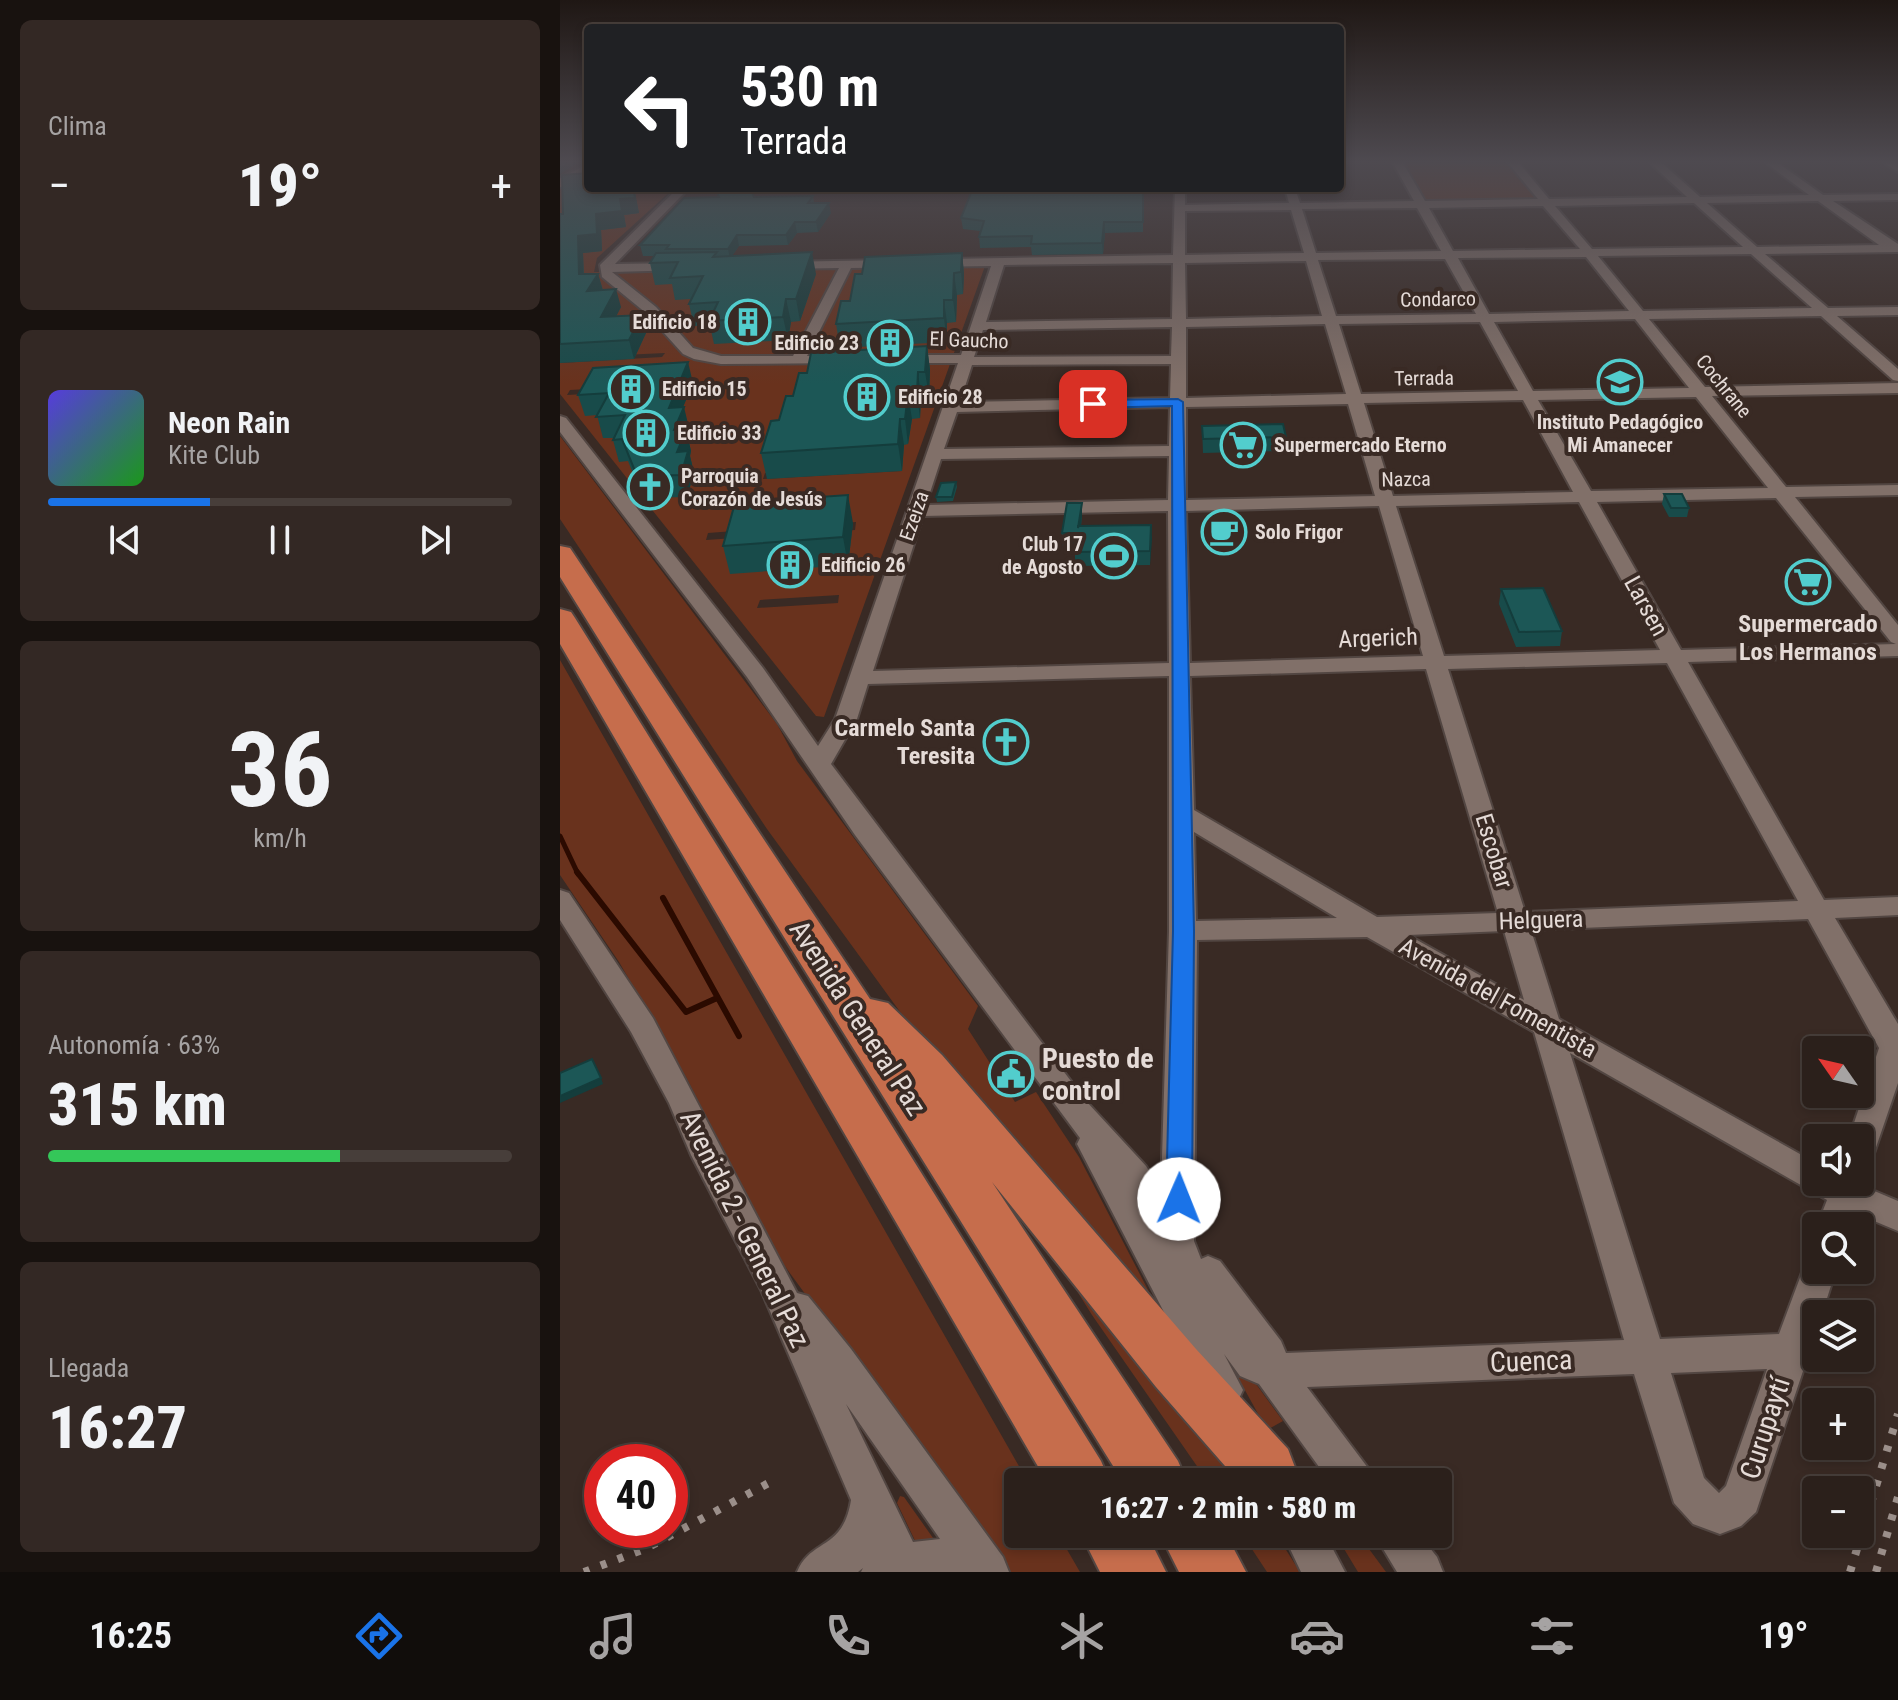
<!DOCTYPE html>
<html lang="es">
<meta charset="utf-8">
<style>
body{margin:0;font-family:"Roboto Condensed",sans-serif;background:#332824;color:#f1f3f6;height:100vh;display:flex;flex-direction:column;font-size:30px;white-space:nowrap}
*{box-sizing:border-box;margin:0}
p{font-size:26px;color:#a6a3a3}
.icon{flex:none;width:44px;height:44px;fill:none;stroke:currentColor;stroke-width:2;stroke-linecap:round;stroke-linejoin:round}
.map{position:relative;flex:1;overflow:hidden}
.panel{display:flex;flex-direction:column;gap:20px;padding:20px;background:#18120f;width:560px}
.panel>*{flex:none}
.hud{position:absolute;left:24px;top:24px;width:760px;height:168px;border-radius:8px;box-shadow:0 4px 12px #0003,0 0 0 2px #473e3a;background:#202124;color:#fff;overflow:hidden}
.needle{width:52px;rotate:304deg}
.fabs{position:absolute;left:1242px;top:1036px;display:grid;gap:16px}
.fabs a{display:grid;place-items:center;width:72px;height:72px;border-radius:8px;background:#2b201b;box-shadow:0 4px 12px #0003,0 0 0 2px #473e3a;font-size:40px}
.speed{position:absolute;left:24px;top:1444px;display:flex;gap:16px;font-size:40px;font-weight:700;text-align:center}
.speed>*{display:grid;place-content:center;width:104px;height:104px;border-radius:50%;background:#2b201b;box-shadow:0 4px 12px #0003,0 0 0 2px #473e3a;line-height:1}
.speed .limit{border:12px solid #d22;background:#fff;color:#111}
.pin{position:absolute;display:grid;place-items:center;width:68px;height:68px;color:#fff;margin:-34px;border-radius:16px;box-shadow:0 4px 12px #0006}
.me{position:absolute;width:88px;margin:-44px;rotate:1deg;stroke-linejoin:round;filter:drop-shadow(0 0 6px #0008)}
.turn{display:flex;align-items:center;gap:28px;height:168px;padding:0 24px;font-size:36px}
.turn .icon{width:104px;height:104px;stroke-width:2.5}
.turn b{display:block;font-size:56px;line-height:68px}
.big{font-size:60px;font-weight:800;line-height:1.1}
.panel .card{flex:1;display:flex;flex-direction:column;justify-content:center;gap:12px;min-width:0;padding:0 28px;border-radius:12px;background:#332824}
.panel .dial{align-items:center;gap:0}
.dial b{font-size:104px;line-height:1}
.song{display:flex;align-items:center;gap:24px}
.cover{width:96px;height:96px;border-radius:12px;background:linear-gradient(135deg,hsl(250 70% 55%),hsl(120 70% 35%))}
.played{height:8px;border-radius:4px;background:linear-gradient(90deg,#1a73e8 35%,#473e3a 35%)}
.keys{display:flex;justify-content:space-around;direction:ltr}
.heat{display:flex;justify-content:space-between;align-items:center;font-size:44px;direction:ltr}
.charge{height:12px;border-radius:6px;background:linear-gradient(90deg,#34c759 63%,#473e3a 0)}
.trip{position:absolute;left:444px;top:1468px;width:448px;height:80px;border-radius:8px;background:#2b201b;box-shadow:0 4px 12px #0003,0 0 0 2px #473e3a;font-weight:800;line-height:80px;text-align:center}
.tab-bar{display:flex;height:128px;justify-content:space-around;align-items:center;background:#110d0b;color:#a6a3a3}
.tab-bar .icon{width:56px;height:56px}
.tab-bar .active{color:#1a73e8}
.tab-bar b{font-size:36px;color:#f1f3f6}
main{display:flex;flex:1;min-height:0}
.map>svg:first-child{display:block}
</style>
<main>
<section class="panel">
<div class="card"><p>Clima</p>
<div class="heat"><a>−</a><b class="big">19°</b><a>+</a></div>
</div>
<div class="card">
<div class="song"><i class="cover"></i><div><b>Neon Rain</b><p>Kite Club</p></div></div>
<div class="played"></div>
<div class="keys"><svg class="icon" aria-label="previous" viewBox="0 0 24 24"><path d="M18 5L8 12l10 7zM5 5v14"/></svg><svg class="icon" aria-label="pause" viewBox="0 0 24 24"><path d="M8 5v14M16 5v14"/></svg><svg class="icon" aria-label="next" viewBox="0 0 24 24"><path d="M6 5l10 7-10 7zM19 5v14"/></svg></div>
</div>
<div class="card dial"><b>36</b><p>km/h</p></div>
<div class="card"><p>Autonomía · 63%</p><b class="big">315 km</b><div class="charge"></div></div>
<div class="card"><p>Llegada</p><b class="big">16:27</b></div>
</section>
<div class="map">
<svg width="1338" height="1572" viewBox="0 0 1338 1572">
<rect width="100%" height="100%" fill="#392a24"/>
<!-- green -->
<path fill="#69321d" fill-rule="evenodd" d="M851,163H948L976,199L863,200L843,165Z
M28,185L21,189L114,188L37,258L34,272L425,266L264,717L256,716L0,394V363L102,357L105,353L0,358V255L41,250L0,234L66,226L0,231V188ZM134,383L132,388L7,395L10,390ZM342,465L341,471L203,479L205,473ZM296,522L295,530L146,540L148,533ZM279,595L278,603L197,608L200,600Z
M0,436L217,724L237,761L418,1006L408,1029L455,1102L476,1092L519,1157L613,1338L370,1053L207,829L0,519Z
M0,660L468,1482H458V1534H498L520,1572H449L221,1261L126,1077L59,962L0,875Z
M456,1194L683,1482H648L532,1315Z
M635,1300L723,1421L707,1430Z
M340,1496L344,1497L378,1545L359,1549L337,1503Z
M682,1534H716L740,1572H707Z
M775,1534H798L826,1572H798Z"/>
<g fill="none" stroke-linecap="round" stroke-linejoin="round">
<!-- stream-far1 -->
<path stroke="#2b0a00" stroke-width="5" d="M0,836L18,874"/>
<!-- stream -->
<path stroke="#2b0a00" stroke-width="6" d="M17,872L126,1012L157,998
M103,898L179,1036"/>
<!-- minor casing -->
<g stroke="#524642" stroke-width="4">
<path id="minor" d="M833,163H843L865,201L978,199L948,163H959L989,199L1127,197L1090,163H1102L1140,197L1249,195L1206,163H1218L1263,195L1338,194V200L1273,201L1338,244V252L1205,254L1268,308L1338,307V315L1277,316L1338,369V381L1333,380L1261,316L1089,319L1145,387L1338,383V393L1152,396L1226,487L1338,485V495L1235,497L1338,625V656L1128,662L1264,900L1338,897V915L1275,918L1338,1024V1083L1311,1162L1300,1166V1138H1289L1319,1048L1248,919L971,930L999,1019L1256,1163V1182H1300V1172L1306,1182L1305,1187L1338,1201V1231L1295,1213L1291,1226H1257L1267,1200L1010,1053L1100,1339L1219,1334L1247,1259L1256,1256V1270H1276L1262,1314H1256V1332L1196,1512L1181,1526L1160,1534L1133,1524L1114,1503L1074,1374L747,1387L808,1468L814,1482H770L699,1384L680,1376L664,1354L683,1390L677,1403L664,1408L651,1403L517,1144L520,1138L295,835L187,677L0,432V416L6,418L203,668L258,746L275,719L398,363H336L329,359L336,355H401L431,266L291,268L247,356H280L287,360L285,363L161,364L134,359L123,354L86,313L42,277L40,265L118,188H129L55,264L121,263L125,264V270L52,272L96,307L133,348L161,356H233L279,268L222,269L218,268V262L613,255L615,188H625V205L729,203L725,188H735L740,203L854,201ZM1258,201L1319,245L1197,247L1147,203ZM1134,203L1183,247L1032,249L995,206ZM983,206L1020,249L893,251L869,208ZM857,208L881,251L756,253L742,209ZM731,210L744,253L625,255V211ZM1191,254L1252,308L1083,311L1038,256ZM1026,257L1069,311L929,314L898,258ZM885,259L916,314L776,316L758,260ZM746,261L762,316L626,319L625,263ZM613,263L612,319L426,322L444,265ZM1075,319L1129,388L973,391L934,322ZM920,322L958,391L801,394L779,324ZM765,324L786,394L626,398V327ZM612,327L611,356L414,357L423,330ZM611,364L610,398L400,402L412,365ZM1136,397L1208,488L1031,491L978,400ZM963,400L1013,492L833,496L804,403ZM788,404L815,496L626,500V407ZM610,407L609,446L384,449L397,412ZM609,456L608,500L366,505L381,459ZM1216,498L1331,642L1336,644L1121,650L1037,502ZM1019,502L1100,650L884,656L836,506ZM819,506L863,656L630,663L626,511ZM608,511L609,663L313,671L363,516ZM1107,663L1238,901L965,912L888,669ZM866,669L938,913L817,917L634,810L630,676ZM609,676V931L601,1190L586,1166L526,1101L271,764L297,719L308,684ZM634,832L777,918L636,921ZM944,931L964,1000L848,935ZM807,937L974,1032L1064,1340L726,1353L721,1341L660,1261L648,1256L641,1259L634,1241L637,940ZM1207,1369L1166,1486L1159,1493L1144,1478L1111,1373Z
M1324,163H1337L1338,172Z
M28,164V171L0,185V178Z
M0,890L9,893L93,1018L237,1293L248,1296L291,1349L443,1557L449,1572H301L303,1568L298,1572H237C251,1538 283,1551 291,1500L201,1290L131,1155L109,1103L71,1032L0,920ZM286,1404L380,1539L353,1542Z
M723,1534H765L785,1572H741Z
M814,1534H859L877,1557L883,1572H837Z"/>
</g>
<!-- major casing -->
<g stroke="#524642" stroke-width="4">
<path id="major" d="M28,176V184L0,187V179Z"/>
</g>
<!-- highway casing -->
<g stroke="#524642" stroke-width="4">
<path id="highway" d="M0,546L10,548L14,554L310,999L328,1003L382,1055L636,1349L728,1449L736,1470L731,1482H679L596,1387L432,1182L618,1461L627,1482H563L0,577Z
M0,609L11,612L15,618L541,1461L550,1482H487L0,644Z
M521,1534H587L606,1572H540Z
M600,1534H666L686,1572H619Z"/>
</g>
<!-- minor -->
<use href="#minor" fill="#817069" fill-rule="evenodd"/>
<!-- major -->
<use href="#major" fill="#aa6e58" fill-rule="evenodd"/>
<!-- highway -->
<use href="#highway" fill="#c66d4c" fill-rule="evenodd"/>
<!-- rail -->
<path stroke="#9b8f8a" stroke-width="8" stroke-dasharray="6 12" stroke-linecap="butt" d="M24,1572L87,1548L218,1478
M1290,1572L1338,1414
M1316,1572L1338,1497"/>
</g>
<!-- wall -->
<path fill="#184b4a" d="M74,188L79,213L64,215L66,227L41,230L42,251L23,253L24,274H38L43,290L61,307L56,316L86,333L74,359L0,363V214Z
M155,188H190L194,197L253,196L254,203L271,213L258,232L237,233L228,245L179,246L172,256L256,274L240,321L231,322L228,340L154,344L150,326H134L129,304L131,299L115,300L112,284L95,285L90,263L94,256H83L80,245L158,197Z
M583,188V232L545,233L543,254L472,255L471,247L420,248L419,237L420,231L403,229L401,218Z
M402,253L404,274L403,294L397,295L396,322L387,323V342L280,348L276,324L290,301Z
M367,346L370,370L369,396L361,397L360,418L352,419L348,444L344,445L342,471L207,479L201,453L233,396Z
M133,383L123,407L129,428L127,434L131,451L130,456L134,473L127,497L83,498L68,461L59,462L53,440L54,438H43L37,415L25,416L18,395Z
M642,426L726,437V451L643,453Z
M396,482L397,487L393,501L377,502L376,497Z
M1104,494L1129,508L1127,517H1109L1102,504Z
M522,516L521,526L591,525L590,565L515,566V547H503L502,533Z
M648,519L680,535V544L649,545Z
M293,523L288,565L170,574L163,546Z
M941,589L1002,631L1000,646L956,647L939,604Z"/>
<!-- shaded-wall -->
<path fill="#143d3c" d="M9,163H17L0,174V169Z
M74,188L79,213L64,215L66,227L41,230L42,251L23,253L24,292L19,274L18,236L36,214L60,199Z
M269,203L271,213L258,232L256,222Z
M235,222L237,233L228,245L226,235Z
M544,222L545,233L543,254L542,243Z
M177,235L179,246L170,259L168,249Z
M252,252L256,274L240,321L236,299Z
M402,253L404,274L403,294L401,272Z
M394,273L397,295L396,322L393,300Z
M38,274L43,291H27Z
M56,289L61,307L46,336L41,317Z
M226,299L231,322L228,340L223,317Z
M384,300L387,323V342L384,318Z
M82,315L86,333L74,359L69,340Z
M367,346L370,370L369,396L365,372Z
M128,362L133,383L114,429L109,408Z
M358,372L361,397L360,418L357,393Z
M348,394L352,419L348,444L345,419Z
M124,407L129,428L127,434L131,451L130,456L134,473L127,497L121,475L114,430Z
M340,419L344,445L342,471L338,444Z
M288,495L293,523L288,565L283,537Z
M522,503V516L519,542L518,528Z
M591,525L592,539L590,565V551Z
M41,1078L43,1084L0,1103V1096Z"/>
<!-- building -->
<path fill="#1c5756" stroke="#143d3c" stroke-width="2" d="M0,163H9L0,169Z
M28,173V188H73L75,198L60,199L62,211L36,214L37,234L18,236L19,274H38L27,291L56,289L41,317L82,315L69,340L0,344V214H3L2,175Z
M156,188H190L194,197L253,196L248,203H269L256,222H235L226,235H177L168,249H106L109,245H80L124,198L159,197Z
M413,188H583V222H544L542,243L471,244L472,236L419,237L424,221L401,218Z
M157,252L153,257L252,252L236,299H226L223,317L149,321L158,302L129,304L143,276L110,278L118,262L90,263L96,253Z
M402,253L401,272L394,273L393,300H384V318L276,324L281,301H290L295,274H302L305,257Z
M367,346L365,372H358L357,393L348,394L345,419H340L338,444L201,453L211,421L219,420L226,396H233L239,373H247L251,353Z
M128,362L109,408L124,407L114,430H126L117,452L128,451L121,475L77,476L62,439L53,440L65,415L36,417L49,393L18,395L33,368Z
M723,424L726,437L643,439L642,426Z
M396,482L392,497H376L381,483Z
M1104,494H1122L1129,508H1111Z
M288,495L283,537L163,546L175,503Z
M507,503H522L518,528V526L591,525L590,551L514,552L517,533H502Z
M679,518L680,535H649L648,519Z
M983,588L1002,631L959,632L941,589Z
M32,1059L41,1078L0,1096V1073Z"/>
<!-- sky -->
<linearGradient id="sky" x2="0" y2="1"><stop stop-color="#1f1714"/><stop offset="0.42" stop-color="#4e4a50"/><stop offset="1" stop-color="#4e4a50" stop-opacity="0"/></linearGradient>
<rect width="1338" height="384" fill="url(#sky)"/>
<!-- route -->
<path fill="#1a73e8" stroke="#114b97" stroke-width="2" d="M618,399L623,402L634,931L632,1199L628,1206L619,1209L610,1206L606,1199L613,931L612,406L533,408L527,404L533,400Z"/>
<!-- icons -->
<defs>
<g id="building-ring" transform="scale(2.3)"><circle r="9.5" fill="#392a24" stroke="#52cdcd" stroke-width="1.5"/><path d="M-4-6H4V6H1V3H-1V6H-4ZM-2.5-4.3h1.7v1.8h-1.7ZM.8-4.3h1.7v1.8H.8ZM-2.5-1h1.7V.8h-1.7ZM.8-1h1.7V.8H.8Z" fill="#52cdcd"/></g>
<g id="school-ring" transform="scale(2.3)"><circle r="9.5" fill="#392a24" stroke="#52cdcd" stroke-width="1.5"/><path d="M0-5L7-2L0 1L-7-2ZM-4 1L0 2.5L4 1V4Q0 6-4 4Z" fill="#52cdcd"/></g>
<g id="supermarket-ring" transform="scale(2.3)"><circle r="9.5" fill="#392a24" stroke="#52cdcd" stroke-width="1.5"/><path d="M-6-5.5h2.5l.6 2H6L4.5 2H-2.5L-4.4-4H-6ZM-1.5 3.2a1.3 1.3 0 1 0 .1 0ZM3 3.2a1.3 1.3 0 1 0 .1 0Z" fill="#52cdcd"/></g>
<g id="church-ring" transform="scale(2.3)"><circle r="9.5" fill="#392a24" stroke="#52cdcd" stroke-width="1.5"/><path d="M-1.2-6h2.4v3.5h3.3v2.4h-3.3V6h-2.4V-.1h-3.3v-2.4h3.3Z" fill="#52cdcd"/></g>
<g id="cafe-ring" transform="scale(2.3)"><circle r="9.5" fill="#392a24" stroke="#52cdcd" stroke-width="1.5"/><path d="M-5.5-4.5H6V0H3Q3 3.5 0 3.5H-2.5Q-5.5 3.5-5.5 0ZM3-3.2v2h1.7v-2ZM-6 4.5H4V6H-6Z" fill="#52cdcd"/></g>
<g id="stadium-ring" transform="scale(2.3)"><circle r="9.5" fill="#392a24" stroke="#52cdcd" stroke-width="1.5"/><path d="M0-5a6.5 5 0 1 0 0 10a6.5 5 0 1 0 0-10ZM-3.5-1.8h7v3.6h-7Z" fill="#52cdcd"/></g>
<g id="civic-ring" transform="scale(2.3)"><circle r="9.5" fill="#392a24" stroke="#52cdcd" stroke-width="1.5"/><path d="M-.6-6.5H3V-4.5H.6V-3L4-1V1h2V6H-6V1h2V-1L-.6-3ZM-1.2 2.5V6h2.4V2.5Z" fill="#52cdcd"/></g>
</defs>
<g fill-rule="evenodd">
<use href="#building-ring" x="188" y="322"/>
<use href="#building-ring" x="330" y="343"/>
<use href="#school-ring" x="1060" y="382"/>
<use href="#building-ring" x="71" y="389"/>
<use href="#building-ring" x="307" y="397"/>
<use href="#building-ring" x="86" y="433"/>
<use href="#supermarket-ring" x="683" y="445"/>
<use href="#church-ring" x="90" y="487"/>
<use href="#cafe-ring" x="664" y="532"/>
<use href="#stadium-ring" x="554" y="556"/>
<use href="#building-ring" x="230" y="565"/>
<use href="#supermarket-ring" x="1248" y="582"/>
<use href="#church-ring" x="446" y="742"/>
<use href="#civic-ring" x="451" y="1074"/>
</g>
<g text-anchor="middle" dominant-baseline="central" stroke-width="8" stroke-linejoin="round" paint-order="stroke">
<!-- far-street labels -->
<g font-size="20" fill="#e5dbd7" stroke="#392a24">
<text transform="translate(878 299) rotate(-1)">Condarco</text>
<text transform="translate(409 340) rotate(2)">El Gaucho</text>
<text transform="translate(864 378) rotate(-1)">Terrada</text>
<text transform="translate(1164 386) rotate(51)">Cochrane</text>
<text transform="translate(846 479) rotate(-1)">Nazca</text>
<text transform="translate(354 516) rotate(-71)">Ezeiza</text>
</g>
<!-- far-poi labels -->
<g font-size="20" font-weight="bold" fill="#e5dbd7" stroke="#392a24" text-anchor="start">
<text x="157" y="322" text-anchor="end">Edificio 18</text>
<text x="299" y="343" text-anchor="end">Edificio 23</text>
<text x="102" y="389">Edificio 15</text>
<text x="338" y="397">Edificio 28</text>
<text x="1060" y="422" text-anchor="middle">Instituto Pedagógico<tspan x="1060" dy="23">Mi Amanecer</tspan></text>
<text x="117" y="433">Edificio 33</text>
<text x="714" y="445">Supermercado Eterno</text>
<text x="121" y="476">Parroquia<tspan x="121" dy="23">Corazón de Jesús</tspan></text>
<text x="695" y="532">Solo Frigor</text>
<text x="523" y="544" text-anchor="end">Club 17<tspan x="523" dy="23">de Agosto</tspan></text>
<text x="261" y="565">Edificio 26</text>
</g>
<!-- street labels -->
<g font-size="24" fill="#e5dbd7" stroke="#392a24">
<text transform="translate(1086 606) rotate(61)">Larsen</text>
<text transform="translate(818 638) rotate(-2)">Argerich</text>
<text transform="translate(934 851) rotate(73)">Escobar</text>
<text transform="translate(981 920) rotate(-2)">Helguera</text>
<text transform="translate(938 998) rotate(29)">Avenida del Fomentista</text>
</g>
<!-- poi labels -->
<g font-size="24" font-weight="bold" fill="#e5dbd7" stroke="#392a24">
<text x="1248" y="624">Supermercado<tspan x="1248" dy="28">Los Hermanos</tspan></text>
<text x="415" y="728" text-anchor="end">Carmelo Santa<tspan x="415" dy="28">Teresita</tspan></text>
</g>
<!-- near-street labels -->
<g font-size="28" fill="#e5dbd7" stroke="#392a24">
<text transform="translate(298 1018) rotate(57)">Avenida General Paz</text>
<text transform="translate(185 1229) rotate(64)">Avenida 2 - General Paz</text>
<text transform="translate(971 1361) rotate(-2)">Cuenca</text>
<text transform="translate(1205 1428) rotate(-72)">Curupaytí</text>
</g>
<!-- near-poi labels -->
<g font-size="28" font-weight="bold" fill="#e5dbd7" stroke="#392a24" text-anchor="start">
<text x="482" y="1058">Puesto de<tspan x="482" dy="32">control</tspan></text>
</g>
</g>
</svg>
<div class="fabs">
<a><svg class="needle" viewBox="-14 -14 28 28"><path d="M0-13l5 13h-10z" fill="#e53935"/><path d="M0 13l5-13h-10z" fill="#a6a3a3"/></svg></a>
<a><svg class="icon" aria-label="sound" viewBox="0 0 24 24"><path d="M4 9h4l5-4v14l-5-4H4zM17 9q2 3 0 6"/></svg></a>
<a><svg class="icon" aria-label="search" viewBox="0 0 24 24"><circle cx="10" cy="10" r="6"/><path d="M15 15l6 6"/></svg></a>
<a><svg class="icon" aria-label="layers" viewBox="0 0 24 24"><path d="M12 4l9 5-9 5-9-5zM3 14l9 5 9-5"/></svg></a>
<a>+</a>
<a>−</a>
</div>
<div class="speed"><div class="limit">40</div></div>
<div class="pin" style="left:533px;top:404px;background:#d93025"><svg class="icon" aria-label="arrive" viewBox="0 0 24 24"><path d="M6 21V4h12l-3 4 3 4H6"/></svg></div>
<svg class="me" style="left:619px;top:1199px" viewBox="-20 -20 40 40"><circle r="19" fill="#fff"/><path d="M0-13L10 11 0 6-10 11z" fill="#1a73e8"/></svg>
<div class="trip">16:27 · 2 min · 580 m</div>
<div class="hud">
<div class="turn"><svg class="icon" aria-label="left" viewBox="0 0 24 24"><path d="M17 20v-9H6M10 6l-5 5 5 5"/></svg><div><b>530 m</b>Terrada</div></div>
</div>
</div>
</main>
<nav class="tab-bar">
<b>16:25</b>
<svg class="icon active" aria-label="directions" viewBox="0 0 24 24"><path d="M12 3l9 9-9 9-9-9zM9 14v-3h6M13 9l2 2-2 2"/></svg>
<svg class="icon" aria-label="music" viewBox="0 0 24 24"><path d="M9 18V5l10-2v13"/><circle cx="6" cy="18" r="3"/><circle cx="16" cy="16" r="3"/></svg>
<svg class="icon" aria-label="phone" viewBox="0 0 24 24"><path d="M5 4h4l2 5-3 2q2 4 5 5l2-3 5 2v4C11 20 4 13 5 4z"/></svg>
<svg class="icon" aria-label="climate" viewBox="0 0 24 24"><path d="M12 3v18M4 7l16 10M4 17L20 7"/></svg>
<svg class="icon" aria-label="car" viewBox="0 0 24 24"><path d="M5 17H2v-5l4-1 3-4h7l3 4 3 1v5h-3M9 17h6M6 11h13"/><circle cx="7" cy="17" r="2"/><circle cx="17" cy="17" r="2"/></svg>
<svg class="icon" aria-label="filters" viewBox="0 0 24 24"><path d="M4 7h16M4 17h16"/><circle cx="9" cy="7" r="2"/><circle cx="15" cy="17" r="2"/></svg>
<b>19°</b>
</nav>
